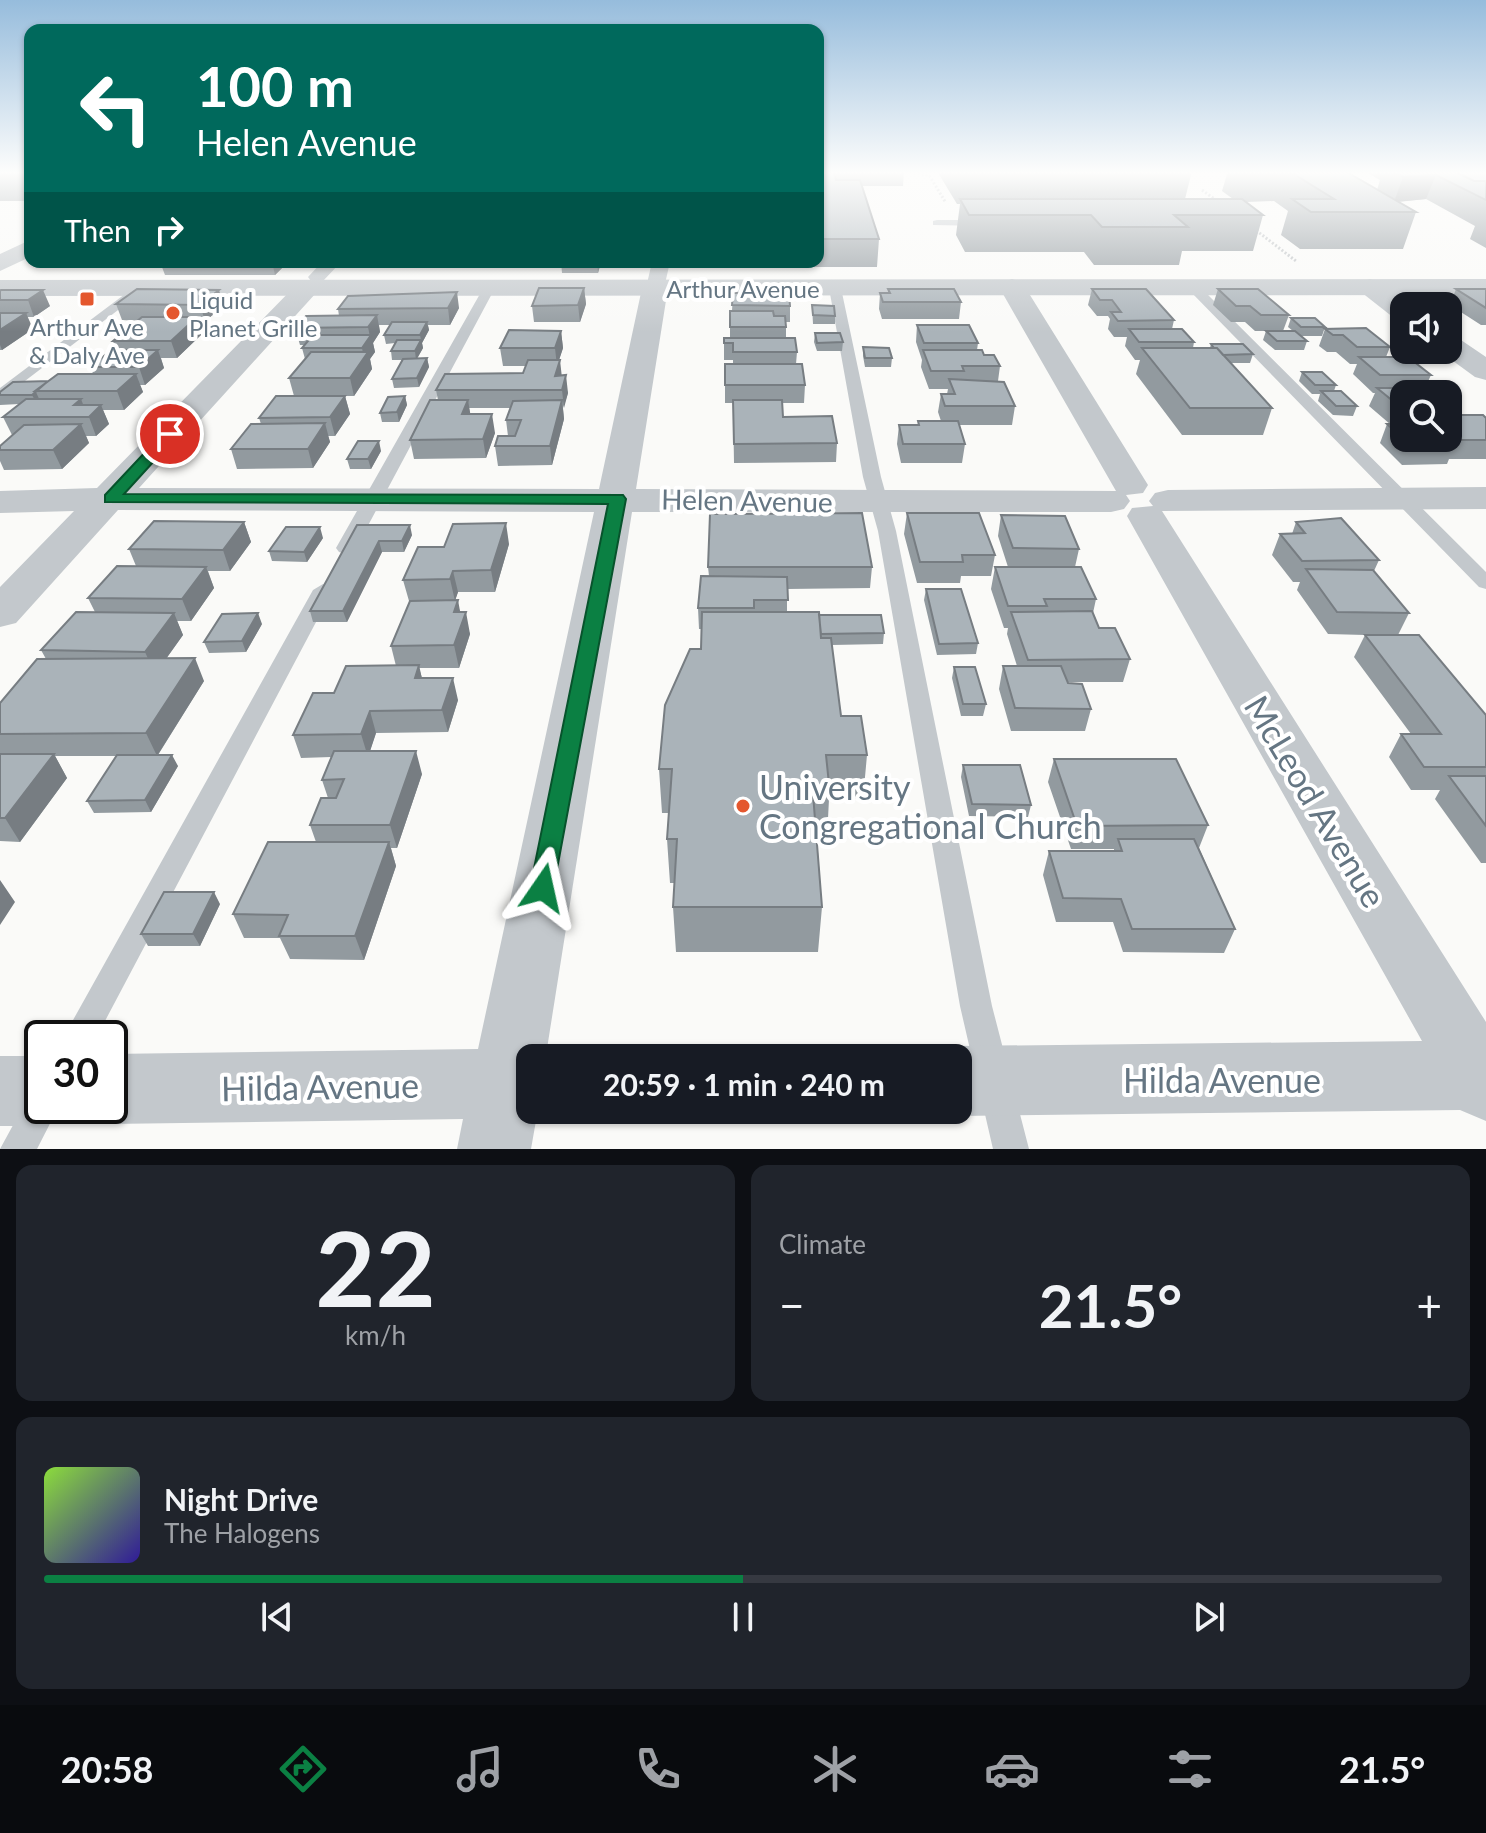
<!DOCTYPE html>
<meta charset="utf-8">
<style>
body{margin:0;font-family:Lato,sans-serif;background:#20242c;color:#f1f3f6;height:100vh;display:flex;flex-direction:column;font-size:30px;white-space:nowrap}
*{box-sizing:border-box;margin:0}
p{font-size:26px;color:#9ea1a6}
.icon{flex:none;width:44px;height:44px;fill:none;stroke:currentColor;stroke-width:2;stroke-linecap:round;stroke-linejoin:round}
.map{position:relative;height:1149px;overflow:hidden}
.sheet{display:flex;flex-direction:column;gap:16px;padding:16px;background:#0d0f14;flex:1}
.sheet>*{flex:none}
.guide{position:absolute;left:24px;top:24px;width:800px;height:244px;border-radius:16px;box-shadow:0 2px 6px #0004;background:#00695c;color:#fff;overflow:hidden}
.tools{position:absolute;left:1390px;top:292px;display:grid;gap:16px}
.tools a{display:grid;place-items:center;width:72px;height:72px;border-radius:16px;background:#171b24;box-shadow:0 2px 6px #0004;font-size:40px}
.speed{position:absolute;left:24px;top:1020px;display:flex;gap:16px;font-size:40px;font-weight:700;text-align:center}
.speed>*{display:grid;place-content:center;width:104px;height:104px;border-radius:50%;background:#171b24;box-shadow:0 2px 6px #0004;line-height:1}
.speed .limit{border:4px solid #111;border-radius:12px;background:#fff;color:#111}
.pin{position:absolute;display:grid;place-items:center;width:68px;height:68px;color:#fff;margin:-34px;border:4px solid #fff;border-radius:50%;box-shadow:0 2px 8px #0007}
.me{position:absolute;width:88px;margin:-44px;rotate:11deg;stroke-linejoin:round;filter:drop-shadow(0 0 6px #0008)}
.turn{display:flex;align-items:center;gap:28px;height:168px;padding:0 40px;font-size:36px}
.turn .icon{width:104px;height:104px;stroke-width:2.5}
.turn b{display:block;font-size:56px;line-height:68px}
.then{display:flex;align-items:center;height:76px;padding:0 40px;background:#0003;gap:16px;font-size:30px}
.big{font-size:60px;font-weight:700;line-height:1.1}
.sheet .card{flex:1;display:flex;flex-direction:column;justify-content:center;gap:12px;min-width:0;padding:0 28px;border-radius:16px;background:#20242c}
.sheet .dial{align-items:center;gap:0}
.dial b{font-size:104px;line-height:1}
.song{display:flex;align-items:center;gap:24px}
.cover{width:96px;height:96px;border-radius:12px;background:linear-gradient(135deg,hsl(90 70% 55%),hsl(250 70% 35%))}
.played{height:8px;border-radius:4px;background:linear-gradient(90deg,#0b8043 50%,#363941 50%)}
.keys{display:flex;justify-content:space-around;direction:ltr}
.heat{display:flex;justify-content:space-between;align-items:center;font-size:44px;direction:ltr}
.sheet .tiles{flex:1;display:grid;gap:16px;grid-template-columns:1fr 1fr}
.card:last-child{grid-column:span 2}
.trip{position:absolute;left:516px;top:1044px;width:456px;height:80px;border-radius:16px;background:#171b24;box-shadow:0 2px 6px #0004;font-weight:700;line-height:80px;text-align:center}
.menu{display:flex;height:128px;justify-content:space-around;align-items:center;background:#090b0e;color:#9ea1a6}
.menu .icon{width:56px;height:56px}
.menu .on{color:#0b8043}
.menu b{font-size:36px;color:#f1f3f6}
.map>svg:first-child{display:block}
</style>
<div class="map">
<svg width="1486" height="1149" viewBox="0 0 1486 1149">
<rect width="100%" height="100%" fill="#fafaf8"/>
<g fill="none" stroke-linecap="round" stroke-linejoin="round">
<!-- path -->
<path stroke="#bbbfc2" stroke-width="3" stroke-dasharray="2 2" stroke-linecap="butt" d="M902,171L929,175L946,203
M1202,190L1220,203
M1253,228L1296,261"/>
<!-- service -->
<path fill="#c3c8cc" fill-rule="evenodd" d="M937,220H985L990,223L985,226L933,225V221Z
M835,284L841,288L881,477L896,531L992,1006L1029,1149H993L960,1006L878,531L863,477L829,288Z
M1189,284H1197L1486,572V589L1479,587L1189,290Z
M485,285L495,288L356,548L346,554L339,552L336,548Z
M133,288L143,291L0,400V388Z
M323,584L333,590L96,1038H63L313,590Z
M42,1089V1106H59L37,1149H0L30,1094Z"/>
<!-- pedestrian -->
<path fill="#c3c8cc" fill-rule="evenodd" d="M322,262H341L323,281H311L308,277Z
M652,262H670L664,288L655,294L646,288Z"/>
<!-- minor -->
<path fill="#c3c8cc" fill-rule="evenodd" d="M30,240V257L0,271V254Z
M1012,279L1021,282L1025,287L1148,485L1143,493L1126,495L1130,501L1124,509L1111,512H632L546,1055L554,1058H530V1110H550L537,1115L531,1149H457L463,1119L110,1124L85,1114L82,1106H110V1054L478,1049L594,512L118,510L16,623L0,627V587L74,511L0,513V491L97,488L298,283H316L320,288L316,293L139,488L599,489L642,288L646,283H664L668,288L636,489L1116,491L999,287L1003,282Z
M1370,279L1379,282L1413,306H1404V320L1394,318L1361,292L1357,287L1361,282Z
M1448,335L1458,338L1486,357V380L1475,377L1438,350H1448Z
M1486,487V509L1162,511L1486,1022V1121L1460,1110L958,1116L944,1110H958V1058H932L958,1046L1422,1041L1127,516L1132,508L1153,506L1149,501L1155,493L1168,490Z
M0,1056H42V1106H71L67,1116L42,1126H0Z"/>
<!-- tertiary -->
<path fill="#c3c8cc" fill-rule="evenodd" d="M1454,171L1486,174V188L1457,175Z
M1486,279V295L0,296V280Z"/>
</g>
<!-- wall -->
<path fill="#929a9f" d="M0,171H30V201H0Z
M818,171H904L903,186H862L879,239L877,267H766L735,262H818Z
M937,171H1192L1185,199H1233L1222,191L1228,171H1345L1377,190L1380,180L1364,171H1454L1474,181H1486V248L1470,239L1475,226L1426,199L1398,202L1416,212L1403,249H1300L1281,235L1288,211L1274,201L1246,202L1263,215L1253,251H1182L1179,265H1094L1084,252H965L956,235L960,204H957Z
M160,262H288L275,275H165Z
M561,262H601L598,273H562Z
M584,288L586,304L580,322H534L532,306Z
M888,289L961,302L959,319H882L879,309L880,293H888Z
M1092,289L1174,320L1172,329L1194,342L1193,348H1210L1211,344L1253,354L1250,363H1231L1272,408L1263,435H1182L1136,374L1140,360H1135L1125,346L1127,337H1114L1108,329L1110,319L1108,316H1097L1088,305Z
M1218,289L1289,315L1283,331H1293L1288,327L1291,318L1325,327L1322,336H1300L1307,341L1304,350H1275L1263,340L1266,331H1255L1245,322H1231L1213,305Z
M1456,289H1486V325H1481L1450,305Z
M0,291L50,306L34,317H27L33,329L2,350H0Z
M733,293L790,306V322H786V338L797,352L796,364L805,385L804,403H782L783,417L837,443L836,462L734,463L733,403H725V364H733V360H724V338H730V311H732Z
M116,304L224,306L205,321H198L202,334L177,358H161L164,368L145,385H140L143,392L124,410H103L109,424L96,436H86L89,443L62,469L4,470L0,461V446L12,435L3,417L19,404L0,405V392L48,381L93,374L91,367L116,350L113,341L138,321L122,320Z
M812,305L835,316V324H813Z
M459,308L450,325H428L429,330L422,343L423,348L417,359L427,358L429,367L419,387L394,388L392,379L402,360H392L391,351L395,343L386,344L384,335L390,325H379L380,332L373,343L375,352L370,359L372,369L354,396H345L350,414L335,436H328L330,442L313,468L237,469L231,449L261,424L259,418L294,396L289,378L305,359L302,348L305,345H300L295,328L339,316L338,309Z
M917,325L978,343L977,350L1000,366L998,381L1015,406L1012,425H959L965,444L962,463H901L897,444L899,425H918V421H941L938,412L941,394H947L948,389H929L921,367L922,360L916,342Z
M1325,329L1390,347L1386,357L1431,375L1425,388L1404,394V438H1448V399L1457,406L1453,415L1486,418V459H1449L1447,464L1402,465L1380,443L1387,424H1390L1369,406L1375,393H1373L1353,374L1357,364H1350L1336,352H1327L1319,346Z
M561,331L563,348L559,360L561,375L568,393L563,408L564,419L552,465L498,466L495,446L508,436L506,420L510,408H469L470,414L495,433L486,458L414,459L410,440L438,400L436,390L523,373L526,366H503L500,348Z
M815,333L843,342L842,351H817L814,342Z
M863,347L892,358L891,367H865L863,356Z
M1302,372L1336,385L1334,391L1357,406L1353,416L1333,415L1318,401L1320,394H1312L1299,381Z
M405,396L407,405L399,422H382L380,413Z
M381,451L371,469H350L347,459Z
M907,513L995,555L991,576H961L960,583H917L904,534Z
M1001,515L1079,549L1075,567L1096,599L1093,613L1099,628L1130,659L1123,682H1067L1091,709L1085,731H1011L999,689L1003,666H1017L1007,634L1008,628H1004L991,589L995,567H1008L998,536Z
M244,522L251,542L230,571H208L214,588L191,621H177L183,635L166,659L204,681L158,755L178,766L151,812L94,813L87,801L117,756H55L67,778L20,842L0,841V703L46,659L41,650L95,612L88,598L136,566L129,549Z
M1296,522L1379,560L1374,571L1409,613L1398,635L1486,715V863H1481L1435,799L1440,790H1411L1389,757L1401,734H1411L1354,657L1365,635L1328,634L1297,590L1300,582H1293L1272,555L1280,534H1292Z
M357,525L412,535L404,552H382L347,622H313L310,611Z
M323,538L307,562L272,561L269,551Z
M509,544L495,592H458L455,600L470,634L459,668H419L422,678L458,700L448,732L376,733L370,751L422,774L397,848H391L396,866L364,960L290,959L280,938H244L233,914L316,842L310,825L328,798L322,780L331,757L301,758L293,735L334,693L396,666L391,646L410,601H409L403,580L444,547Z
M708,567H872L870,588L787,589V612L819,615L884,633L883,644L832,645L841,716L867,755L863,799H829L827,838H817L822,907L818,952H676L673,907L675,883H670L667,839L669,813H662L659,769L701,649L702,629H699L698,608L709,576Z
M926,589L978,643L976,654L937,655L924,600Z
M262,624L246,652L209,653L204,642Z
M954,667L986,704L983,716H961L952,678Z
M1054,759L1208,825L1199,848L1235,929L1224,953L1123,952L1113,922H1056L1043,875L1049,851H1114V849H1071L1048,782Z
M963,765L1031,805L1028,817L969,816L961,777Z
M220,904L200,946H148L141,934Z"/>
<!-- shaded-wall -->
<path fill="#777d82" d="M1436,175L1426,199L1394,202L1403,177Z
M272,262H288L275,275Z
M597,262H601L598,273Z
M584,288L586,304L580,322L578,305Z
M43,290L50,306L34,317L28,300Z
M219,290L224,306L205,321L200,305Z
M457,292L459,308L450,325L448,308Z
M26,313L33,329L2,350L0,345V330Z
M377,315L380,332L373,343L375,352L370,359L372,369L354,396L350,378L364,358L362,348L370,337L368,327Z
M197,317L202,334L177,358L171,341Z
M427,322L429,330L422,343L423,348L416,360L415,351L421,340L420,335Z
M561,331L563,348L557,366L555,348Z
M158,350L164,368L145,385L139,367Z
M427,358L429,367L419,387L417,378Z
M560,360L562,378L555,376Z
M136,374L143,392L124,410L117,391Z
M566,375L568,393L564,408L562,390Z
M36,392L40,401L37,404L32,395Z
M345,396L350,414L335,436L330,417Z
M405,396L407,405L399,422L397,412Z
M81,399L88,417L74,405Z
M468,400L471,418L462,414Z
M562,400L564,419L552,465L550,446Z
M101,405L109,424L96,436L89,417Z
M492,414L495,433L486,458L483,439Z
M325,423L330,442L313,468L308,449Z
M81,424L89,443L62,469L53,450Z
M379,441L381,451L371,469L368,459Z
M244,522L251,542L230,571L223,550Z
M506,523L509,544L495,592L491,570Z
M410,525L412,535L404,552L402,541Z
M320,527L323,538L307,562L304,552Z
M379,541L382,552L347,622L343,611Z
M206,567L214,588L191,621L182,599Z
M453,571L458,592L455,601L450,579Z
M458,600L462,622L466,612L470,634L459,668L454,645V612Z
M174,613L183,635L155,674L145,652Z
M258,613L262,624L246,652L242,641Z
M195,658L204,681L157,756L146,733Z
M419,665L424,688L415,678Z
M453,678L458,700L448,732L442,710Z
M370,711L376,733L368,757L361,734Z
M416,751L422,774L397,848L390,825Z
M54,754L67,778L20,842L5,818Z
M172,755L178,766L151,812L145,800Z
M389,842L396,866L364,960L355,936Z
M0,880L15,902L0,925Z
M214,892L220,904L200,946L193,934Z"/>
<!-- building -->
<path fill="#aab3b9" stroke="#777d82" stroke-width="2" d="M818,171H834L836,180H860L879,239H818Z
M1289,171H1345L1416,212H1311L1292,199H1334Z
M1391,171H1454L1474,181H1486V200L1436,175L1403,177Z
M960,199H1242L1263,215H1174L1188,227H1102L1091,215H969Z
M539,288H584L578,305L532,306Z
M137,289L219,290L200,305L116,304Z
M888,289H954L961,302H883L880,293H890Z
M1092,289H1146L1174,320L1118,321L1111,312H1121L1112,300H1100Z
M1218,289H1258L1289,315H1261L1250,306H1236Z
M1456,289H1486V308Z
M1,290H43L28,300H0V291Z
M457,292L448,308L338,309L348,296Z
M733,293H789L790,306L732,305Z
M812,305L834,306L835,316L813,315Z
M730,311H773L774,316H785L786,327H730Z
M0,313H26L0,330Z
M377,315L368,327L295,328L306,316Z
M142,317H197L171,341H113Z
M1291,318H1315L1325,327H1301Z
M392,322H427L420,335H384Z
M917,325H969L978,343H924Z
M1366,328L1390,347H1357L1343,335H1333L1325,329Z
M1129,329H1182L1194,342H1139Z
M509,330L561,331L555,348H500Z
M1266,331H1295L1307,341H1277Z
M815,333H840L843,342L817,343Z
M313,335H371L362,348H302Z
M724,338H795L797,352H733V343H724Z
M397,340H421L415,351H391Z
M1211,344H1243L1253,354L1223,355L1217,348H1214Z
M863,347L889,348L892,358H865Z
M1142,348H1217L1272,408H1190Z
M111,350H158L139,367H91Z
M923,350H982L984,355H994L1000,366H962L964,371H931Z
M311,352H368L350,378H289Z
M1359,357H1408L1431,375H1380Z
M427,358L417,378L392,379L403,359Z
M528,360H560L555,376L566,375L562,390H436L445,374L523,373Z
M725,364H802L805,385H725Z
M1302,372H1322L1336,385H1315Z
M58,374H136L117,391H35Z
M949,379L1004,382L1015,406H945L941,394H955Z
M48,381L32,395H0V392L13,382Z
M1377,388H1433L1442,394H1404V406H1399Z
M1321,391H1341L1357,406H1336Z
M276,396H345L330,417L259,418Z
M405,396L397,412L380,413L388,397Z
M26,399H81L74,405H101L89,417H3Z
M1448,399L1457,406H1448Z
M430,400H468L462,414H492L483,439L410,440Z
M562,400L550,446H495L498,436H515L521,420H506L513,401Z
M733,400H782L783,417L832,416L837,443L734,444Z
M1448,415H1483L1486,418V440H1450L1456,445H1410L1387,424H1404V438H1448Z
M918,421H958L965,444H903L899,425H919Z
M325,423L308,449H231L251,424Z
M81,424L53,450H0V446L24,425Z
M358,441H379L368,459H347Z
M862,513L872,567H708L710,514Z
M907,513H979L995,555H962L963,562H920Z
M1001,515L1065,516L1079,549L1013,548Z
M1341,518L1379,560L1302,561L1280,534L1305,533L1296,522Z
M154,521L244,522L223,550L129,549Z
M506,523L491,570L453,571L450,579L403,580L418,547H444L453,524Z
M357,525H410L402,541H379L343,611H310Z
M286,527H320L304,552L269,551Z
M117,566L206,567L182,599L88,598Z
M995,567H1081L1096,599H1044L1047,606H1008Z
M1306,569L1373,570L1409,613L1337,612Z
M701,576L787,577L788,600H754V608H698Z
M926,589H961L978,643L939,644Z
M458,600L454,612H466L454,645L391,646L410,601Z
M1092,611L1099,628H1115L1130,659L1028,660L1011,612Z
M76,612L174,613L145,652L41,650Z
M702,612H819L821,638H831L841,716H861L867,755H826L830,794H813L822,907H673L677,839H667L672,769H659L665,705L690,649H701Z
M258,613L242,641L204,642L222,614Z
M819,615H881L884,633L821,634Z
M1365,635H1419L1486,715V767H1424L1401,734H1441Z
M195,658L146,733L0,734V703L37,659Z
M419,665L415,678H453L442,710L370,711L361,734L293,735L313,693H334L346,666Z
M1003,666H1061L1068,683L1082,684L1091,709L1015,708Z
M954,667H975L986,704H963Z
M334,751H416L390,825H310L321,798H336L344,779L322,780Z
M0,754H54L5,818H0Z
M117,755H172L145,800L87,801Z
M1054,759H1176L1208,825L1077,826Z
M963,765H1020L1031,805L972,804Z
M1449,776H1486V826Z
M1118,839H1194L1235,929H1132L1121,899L1063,898L1049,851H1122Z
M268,842H389L355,936H279L288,915L233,914Z
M164,892H214L193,934H141Z"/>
<!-- sky -->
<linearGradient id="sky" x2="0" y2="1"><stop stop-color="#96bcdc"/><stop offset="0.52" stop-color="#fdfdfc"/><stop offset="1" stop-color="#fdfdfc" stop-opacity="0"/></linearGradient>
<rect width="1486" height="332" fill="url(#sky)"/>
<!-- route -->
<path fill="#0b8043" stroke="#07532c" stroke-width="2" d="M170,430L175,431V438L124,494L623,495L626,499L552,896L543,899L534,896L530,888L608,504L105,502V495L165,431Z"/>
<!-- markers -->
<g fill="#e4572e" stroke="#fff" stroke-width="3">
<rect x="79" y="291" width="16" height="16" rx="4"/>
<circle cx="173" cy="313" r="8"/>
<circle cx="743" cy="806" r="8"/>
</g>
<g text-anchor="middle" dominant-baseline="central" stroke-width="8" stroke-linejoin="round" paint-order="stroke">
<!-- far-street labels -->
<g font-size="24" fill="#657683" stroke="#fff">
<text x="743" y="288">Arthur Avenue</text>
</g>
<!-- far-poi labels -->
<g font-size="24" fill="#657683" stroke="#fff" text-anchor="start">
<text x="189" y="299">Liquid<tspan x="189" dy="28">Planet Grille</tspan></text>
<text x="87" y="326" text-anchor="middle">Arthur Ave<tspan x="87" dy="28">&amp; Daly Ave</tspan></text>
</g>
<!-- street labels -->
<g font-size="28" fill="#657683" stroke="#fff">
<text transform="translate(747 500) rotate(1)">Helen Avenue</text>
</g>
<!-- near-poi labels -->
<g font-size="34" fill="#657683" stroke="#fff" text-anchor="start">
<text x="759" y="786">University<tspan x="759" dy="39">Congregational Church</tspan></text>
</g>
<!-- near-street labels -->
<g font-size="34" fill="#657683" stroke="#fff">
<text transform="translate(1316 801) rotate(59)">McLeod Avenue</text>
<text x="1222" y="1079">Hilda Avenue</text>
<text transform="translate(320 1086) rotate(-1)">Hilda Avenue</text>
</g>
</g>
</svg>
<div class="tools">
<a><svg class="icon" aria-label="sound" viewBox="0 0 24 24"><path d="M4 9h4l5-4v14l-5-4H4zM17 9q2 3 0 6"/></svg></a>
<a><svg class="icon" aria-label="search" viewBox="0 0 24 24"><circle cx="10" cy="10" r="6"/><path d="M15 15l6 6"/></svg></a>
</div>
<div class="speed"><div class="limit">30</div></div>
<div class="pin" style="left:170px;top:434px;background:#d93025"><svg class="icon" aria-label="arrive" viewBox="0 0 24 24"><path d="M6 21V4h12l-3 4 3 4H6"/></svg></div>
<svg class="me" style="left:543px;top:888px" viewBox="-20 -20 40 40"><path d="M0-17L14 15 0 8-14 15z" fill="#0b8043" stroke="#fff" stroke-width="4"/></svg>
<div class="trip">20:59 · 1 min · 240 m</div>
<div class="guide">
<div class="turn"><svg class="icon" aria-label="left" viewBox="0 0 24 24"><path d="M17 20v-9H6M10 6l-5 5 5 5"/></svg><div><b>100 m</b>Helen Avenue</div></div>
<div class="then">Then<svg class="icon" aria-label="right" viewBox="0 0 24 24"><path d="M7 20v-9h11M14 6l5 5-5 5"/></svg></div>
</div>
</div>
<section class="sheet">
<div class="tiles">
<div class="card dial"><b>22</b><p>km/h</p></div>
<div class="card"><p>Climate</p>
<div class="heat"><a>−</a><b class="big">21.5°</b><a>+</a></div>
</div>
<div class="card">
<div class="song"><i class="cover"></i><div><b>Night Drive</b><p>The Halogens</p></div></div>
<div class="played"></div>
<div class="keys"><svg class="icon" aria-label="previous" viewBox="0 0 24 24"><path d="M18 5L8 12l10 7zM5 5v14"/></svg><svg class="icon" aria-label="pause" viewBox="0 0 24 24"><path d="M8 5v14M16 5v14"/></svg><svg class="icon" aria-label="next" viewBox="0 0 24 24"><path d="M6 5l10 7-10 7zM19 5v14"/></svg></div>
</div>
</div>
</section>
<nav class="menu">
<b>20:58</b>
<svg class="icon on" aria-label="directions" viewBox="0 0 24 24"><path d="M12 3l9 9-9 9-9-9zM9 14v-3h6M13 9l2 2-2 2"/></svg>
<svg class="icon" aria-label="music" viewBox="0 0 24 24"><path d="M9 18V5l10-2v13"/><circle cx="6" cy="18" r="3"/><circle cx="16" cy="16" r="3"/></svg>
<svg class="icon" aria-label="phone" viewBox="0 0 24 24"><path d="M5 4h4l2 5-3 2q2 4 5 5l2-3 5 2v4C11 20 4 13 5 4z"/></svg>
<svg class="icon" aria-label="climate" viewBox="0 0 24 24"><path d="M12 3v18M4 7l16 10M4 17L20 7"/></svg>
<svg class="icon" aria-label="car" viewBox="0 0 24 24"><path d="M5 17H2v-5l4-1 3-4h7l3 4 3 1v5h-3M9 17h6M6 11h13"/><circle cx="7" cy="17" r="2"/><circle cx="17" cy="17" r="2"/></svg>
<svg class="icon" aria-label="filters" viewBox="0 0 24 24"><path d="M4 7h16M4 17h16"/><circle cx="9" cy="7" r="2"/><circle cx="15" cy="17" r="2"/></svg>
<b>21.5°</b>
</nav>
